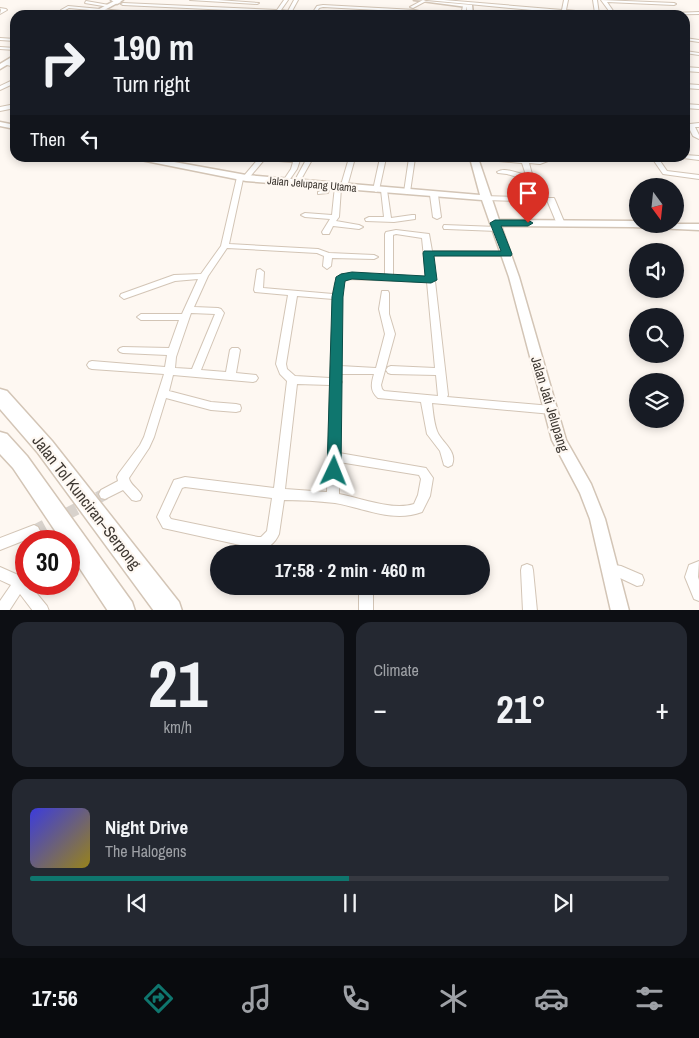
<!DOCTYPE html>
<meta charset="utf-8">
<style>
body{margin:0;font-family:"Archivo Narrow",sans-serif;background:#242831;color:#f1f3f6;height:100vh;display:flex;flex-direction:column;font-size:19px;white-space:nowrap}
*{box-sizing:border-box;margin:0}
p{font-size:16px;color:#9ea1a6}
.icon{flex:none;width:28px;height:28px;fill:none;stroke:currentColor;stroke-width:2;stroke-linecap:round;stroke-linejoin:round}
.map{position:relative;height:610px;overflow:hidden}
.sheet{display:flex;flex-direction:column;gap:12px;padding:12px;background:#0d0f14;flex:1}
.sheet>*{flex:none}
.top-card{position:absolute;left:10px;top:10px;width:680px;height:152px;border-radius:15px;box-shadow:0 2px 8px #0003;background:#171b24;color:#f1f3f6;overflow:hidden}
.needle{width:32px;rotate:165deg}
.tools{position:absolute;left:629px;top:178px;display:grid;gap:10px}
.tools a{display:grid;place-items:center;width:55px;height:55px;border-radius:50%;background:#171b24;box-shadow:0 2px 8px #0003;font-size:25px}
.speed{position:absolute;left:15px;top:530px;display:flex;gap:10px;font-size:25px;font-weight:700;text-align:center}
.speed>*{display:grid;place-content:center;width:65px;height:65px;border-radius:50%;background:#171b24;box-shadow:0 2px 8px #0003;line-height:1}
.speed .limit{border:8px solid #d22;background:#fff;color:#111}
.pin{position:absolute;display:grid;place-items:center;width:42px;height:42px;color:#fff;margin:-51px -21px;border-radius:50% 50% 50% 0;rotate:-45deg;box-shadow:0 0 5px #0007}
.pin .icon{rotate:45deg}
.me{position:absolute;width:55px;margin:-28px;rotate:2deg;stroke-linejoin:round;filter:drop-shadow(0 0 4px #0008)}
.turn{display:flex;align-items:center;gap:18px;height:105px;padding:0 20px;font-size:22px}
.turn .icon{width:65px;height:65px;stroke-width:2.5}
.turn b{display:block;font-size:35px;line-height:42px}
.then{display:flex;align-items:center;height:48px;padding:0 20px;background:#0003;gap:10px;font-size:19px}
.big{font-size:38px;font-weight:700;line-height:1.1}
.sheet .widget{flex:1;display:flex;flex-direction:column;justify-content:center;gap:8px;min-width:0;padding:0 18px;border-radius:15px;background:#242831}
.sheet .dial{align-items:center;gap:0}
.dial b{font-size:65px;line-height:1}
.song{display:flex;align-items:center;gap:15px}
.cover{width:60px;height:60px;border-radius:8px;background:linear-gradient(135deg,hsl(240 70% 55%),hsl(50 70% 35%))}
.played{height:5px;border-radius:2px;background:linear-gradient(90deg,#0f766e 50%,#363941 50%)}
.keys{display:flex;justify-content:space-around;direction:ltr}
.heat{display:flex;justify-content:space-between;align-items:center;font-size:28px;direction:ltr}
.sheet .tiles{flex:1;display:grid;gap:12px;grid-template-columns:1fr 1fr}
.widget:last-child{grid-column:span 2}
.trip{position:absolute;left:210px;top:545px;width:280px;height:50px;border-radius:25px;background:#171b24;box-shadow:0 2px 8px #0003;font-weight:700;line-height:50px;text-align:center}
.dock{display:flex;height:80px;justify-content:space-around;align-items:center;background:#090b0e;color:#9ea1a6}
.dock .icon{width:35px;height:35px}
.dock .selected{color:#0f766e}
.dock b{font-size:22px;color:#f1f3f6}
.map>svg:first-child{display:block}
</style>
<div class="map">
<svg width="699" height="611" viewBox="0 0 699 611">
<rect width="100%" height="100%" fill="#fef8f2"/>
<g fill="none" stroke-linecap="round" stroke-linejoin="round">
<!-- minor-tunnel -->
<path stroke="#d8d2cc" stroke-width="12" stroke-dasharray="12 6" stroke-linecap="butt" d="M34,531L105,494"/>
<!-- minor casing -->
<g stroke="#d3c5b6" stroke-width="2">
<path id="minor" d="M190,0H218L259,3L257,4Z
M284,0H288L281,10L288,11L294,0H298L292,11L313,12L317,6L323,5L415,10L436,15L415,12L323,7L319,8L317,12L356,14L358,15L290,13L289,15H285L286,13H279L277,15H275V12L123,5L121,4L123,3L277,10Z
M423,0L426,1L413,8L410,7Z
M427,0H444L562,10L564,0H568L566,10L595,13L593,0H597L599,14L594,15L564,13Z
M601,0L674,3L676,4L674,5L607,2L616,15H612Z
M86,1L109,5L111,6L109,7L85,3Z
M465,5L467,6L465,15H461L463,6Z
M68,6L122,11L124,12L122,13L69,8L63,11L61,10Z
M0,8L6,9L7,10L0,14L1,10Z
M142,12L181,14L183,15L141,14Z
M699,12V14L645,15L647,14Z
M0,38L15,39V41L0,40Z
M685,38L699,40V42L685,40Z
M0,47L15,48V50L0,49Z
M685,51L699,53V55L685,53Z
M5,62L15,63V67L3,64V63Z
M685,67L699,68V72L685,71Z
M15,79V83L0,90V86Z
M685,84L699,85V89L685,88Z
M15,104V108L0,111V107Z
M685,104L699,105V109L685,108Z
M699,123V127H695L699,135V139L693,136L689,128L690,124Z
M685,155L699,156V160L683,158H685Z
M259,158H297L300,160L297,169L288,182H284L283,181L291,169L293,162L264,160L248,179H243L229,244L318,249L329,253L374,255L378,257L374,259L332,258L331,266L327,269L323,266L324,256L317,253L227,248L208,276L194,307L218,308L221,309L224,313L201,370L226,372L230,350L232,348H238L240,350L236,373L256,375L258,378L256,381L253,382L173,375L169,391L211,402L236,404L240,405L241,408L240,411L236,412L211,410L166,398L154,437L149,448L129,478C130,485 139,489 142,496L140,500L136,501L132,500L123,490L105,499L101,498L99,494L101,490L118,481L117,477L119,473L140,445L144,437L164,374L92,369L89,368L87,365L89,362L92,361L165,367L167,355L123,353L120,352L118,350L120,348L123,347L169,348L179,320H141L137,317L141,314H182L198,279L175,281L124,299L120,296L121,294L174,275L201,274L221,246L237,177L240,175L243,177ZM191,313L215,314L192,369L175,368L176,357Z
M307,158H313L299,183H295L294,182Z
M349,158H355L347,187L344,189L341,188L339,217L336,221L359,225L363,227L359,229L333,226L329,234H323L322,232L330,219L305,217L301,215L305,213L332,215L335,186L338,184L341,185Z
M380,158H386L379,190L376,192L373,190Z
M409,158H415L410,192L407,194L404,192Z
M484,158H506L540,160H541V158H547L548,161L540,164L529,163L536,189L533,191L530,189L527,180L507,174L498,173L497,172C505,167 516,173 526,175L522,163L487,160Z
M652,158H658L667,171L699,175V179L663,174Z
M328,183L331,185L328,193L318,194V192L323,190L325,185Z
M384,188L387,190L391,218L412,215H415V219L394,222L366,221L365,219L369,217H384L381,190Z
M434,193L438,195L441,217L437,219L433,217L430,195Z
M482,196L525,197L529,199L525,201L485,200H482Z
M548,198H554L555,200L565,224L564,226H561L557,224L547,200Z
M444,225L497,227L501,229L497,231L447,229H444L443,227Z
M396,230L429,234L432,251L507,252L511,254L507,256L432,255L448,395L447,397L552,406L556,407L557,410L556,413L552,414L432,403C433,412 434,423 437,431C441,442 458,451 452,465L448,467L444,465L440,451L427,434L421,402L378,398C370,391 371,384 374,374H340V379L342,382L340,385L339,453L426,468L433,478L430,496L422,512C393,523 364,508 335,503C318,501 301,500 284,500L279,534C275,543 268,549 258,549L163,528L157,517L174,480L185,477L274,488L287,381L280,374L276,364L288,295L255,292L254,290L257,270L260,269L264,272L263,288L333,294L335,283L342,274L385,275V234L386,232ZM396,234L422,238L426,277L393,276V235ZM347,279L427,282L435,368L391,366L388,367L386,370L388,373L391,374L436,375L438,396L384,391L382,389L381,385L395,334L389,314V293L388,291H382L379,309L385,334L376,368L340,366L341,297L343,284ZM297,296L333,299L330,378L295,376L287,369L286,364ZM297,384L330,385L327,492L285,489ZM339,462L419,475L421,479L418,495L414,504C392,511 361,498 339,494ZM185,487L272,498L267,531L261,537H258L171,519L169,516L182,488Z
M34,525L38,527L40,531L38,535L0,550V538Z
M699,561L698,577L699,580V601L694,599L685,577L689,565Z
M527,564L532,566L533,570L537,611H523L521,570L522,566Z
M609,564L621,566L642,575L644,580L642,585L637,586L620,578L604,574L603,570L604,566Z
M0,567L25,578L26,584H29L47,606L49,611H33L20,594L9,611H0V601L11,585L0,580Z
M359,586H373V611H359Z"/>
</g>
<!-- tertiary casing -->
<g stroke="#d3c5b6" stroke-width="3">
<path id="tertiary" d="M116,0H123L95,15H88Z
M414,0L472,5L473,15H467V7Z
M15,55V60L0,69V64Z
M0,122L15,125V129L0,126Z
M137,158H152L246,175L480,195L470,158H478L499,220L633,221H638V224H699V230L633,227L501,226L519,277L566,440L591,484L605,519L629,611H611L590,519L580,493L552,440L509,277L482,200L246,181L141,160Z"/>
</g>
<!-- motorway casing -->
<g stroke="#d3c5b6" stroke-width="3">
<path id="motorway" d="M111,0H119L121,2L117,4Z
M0,389L7,391L52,441L179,602L182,611H154L38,453L0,409Z
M0,432L7,434L27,456L132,602L135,611H108L69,552V541H62L13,468L0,454Z"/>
</g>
<!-- minor -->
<use href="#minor" fill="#fff" fill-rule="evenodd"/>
<!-- tertiary -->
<use href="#tertiary" fill="#fff" fill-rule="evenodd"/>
<!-- motorway -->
<use href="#motorway" fill="#fff" fill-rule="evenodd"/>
</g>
<!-- route -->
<path fill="#0f766e" stroke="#0a4d48" d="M495,220H528L533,223L528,226H501L512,254L511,256H434L437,280L431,283L352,279L345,281L343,297L341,471L339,475L334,477L329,475L327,471L332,297L336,277L341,274L352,272L425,276L423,253L424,251H501L490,223Z"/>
<g text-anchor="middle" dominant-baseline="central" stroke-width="4.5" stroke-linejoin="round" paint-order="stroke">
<!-- far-street labels -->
<g font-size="11" fill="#3e3832" stroke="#fef8f2">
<text transform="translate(312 184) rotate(5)">Jalan Jelupang Utama</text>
</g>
<!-- street labels -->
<g font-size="14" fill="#3e3832" stroke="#fef8f2">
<text transform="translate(550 404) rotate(73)">Jalan Jati Jelupang</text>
</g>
<!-- near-street labels -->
<g font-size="16" fill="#3e3832" stroke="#fef8f2">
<text transform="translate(87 502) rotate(52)">Jalan Tol Kunciran–Serpong</text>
</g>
</g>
</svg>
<div class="tools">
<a><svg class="needle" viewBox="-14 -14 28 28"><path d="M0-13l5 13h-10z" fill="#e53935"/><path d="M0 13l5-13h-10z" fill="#9ea1a6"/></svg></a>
<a><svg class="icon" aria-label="sound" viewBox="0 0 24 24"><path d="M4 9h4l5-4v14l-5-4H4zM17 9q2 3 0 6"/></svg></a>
<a><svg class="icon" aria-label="search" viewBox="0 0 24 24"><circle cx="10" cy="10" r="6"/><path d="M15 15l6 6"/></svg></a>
<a><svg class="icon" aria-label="layers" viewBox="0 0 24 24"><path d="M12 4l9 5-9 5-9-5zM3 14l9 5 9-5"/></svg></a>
</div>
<div class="speed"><div class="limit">30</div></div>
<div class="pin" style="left:528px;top:223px;background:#d93025"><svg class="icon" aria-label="arrive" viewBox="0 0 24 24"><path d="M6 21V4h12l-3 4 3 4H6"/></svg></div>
<svg class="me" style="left:334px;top:471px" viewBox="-20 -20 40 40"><path d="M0-17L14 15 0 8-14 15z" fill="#0f766e" stroke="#fff" stroke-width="4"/></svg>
<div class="trip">17:58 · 2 min · 460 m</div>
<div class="top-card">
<div class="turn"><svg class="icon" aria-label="right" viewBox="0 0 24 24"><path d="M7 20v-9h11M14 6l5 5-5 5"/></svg><div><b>190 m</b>Turn right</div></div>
<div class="then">Then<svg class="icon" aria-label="left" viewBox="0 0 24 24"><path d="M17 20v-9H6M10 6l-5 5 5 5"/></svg></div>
</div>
</div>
<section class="sheet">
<div class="tiles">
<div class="widget dial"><b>21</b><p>km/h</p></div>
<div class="widget"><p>Climate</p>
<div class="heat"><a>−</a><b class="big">21°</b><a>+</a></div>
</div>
<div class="widget">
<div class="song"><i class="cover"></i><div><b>Night Drive</b><p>The Halogens</p></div></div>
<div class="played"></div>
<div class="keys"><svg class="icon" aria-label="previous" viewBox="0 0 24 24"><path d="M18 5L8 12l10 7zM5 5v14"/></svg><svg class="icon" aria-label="pause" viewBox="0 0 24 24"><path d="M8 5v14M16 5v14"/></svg><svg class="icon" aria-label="next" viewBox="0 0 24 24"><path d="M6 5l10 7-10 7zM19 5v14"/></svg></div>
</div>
</div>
</section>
<nav class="dock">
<b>17:56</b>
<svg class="icon selected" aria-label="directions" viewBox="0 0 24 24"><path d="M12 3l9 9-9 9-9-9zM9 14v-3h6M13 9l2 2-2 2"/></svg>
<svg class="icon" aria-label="music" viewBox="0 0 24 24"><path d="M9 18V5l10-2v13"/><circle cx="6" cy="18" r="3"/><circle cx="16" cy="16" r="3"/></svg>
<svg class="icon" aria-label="phone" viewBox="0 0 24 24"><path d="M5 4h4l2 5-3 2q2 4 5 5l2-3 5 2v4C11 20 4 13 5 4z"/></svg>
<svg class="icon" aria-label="climate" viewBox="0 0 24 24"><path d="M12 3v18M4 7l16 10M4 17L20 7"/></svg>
<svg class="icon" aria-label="car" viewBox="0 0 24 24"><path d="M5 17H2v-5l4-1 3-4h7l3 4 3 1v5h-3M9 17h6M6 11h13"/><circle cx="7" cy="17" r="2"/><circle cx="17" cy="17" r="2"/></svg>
<svg class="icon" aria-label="filters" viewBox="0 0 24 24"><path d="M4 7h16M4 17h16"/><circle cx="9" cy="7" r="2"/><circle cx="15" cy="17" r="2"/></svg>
</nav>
